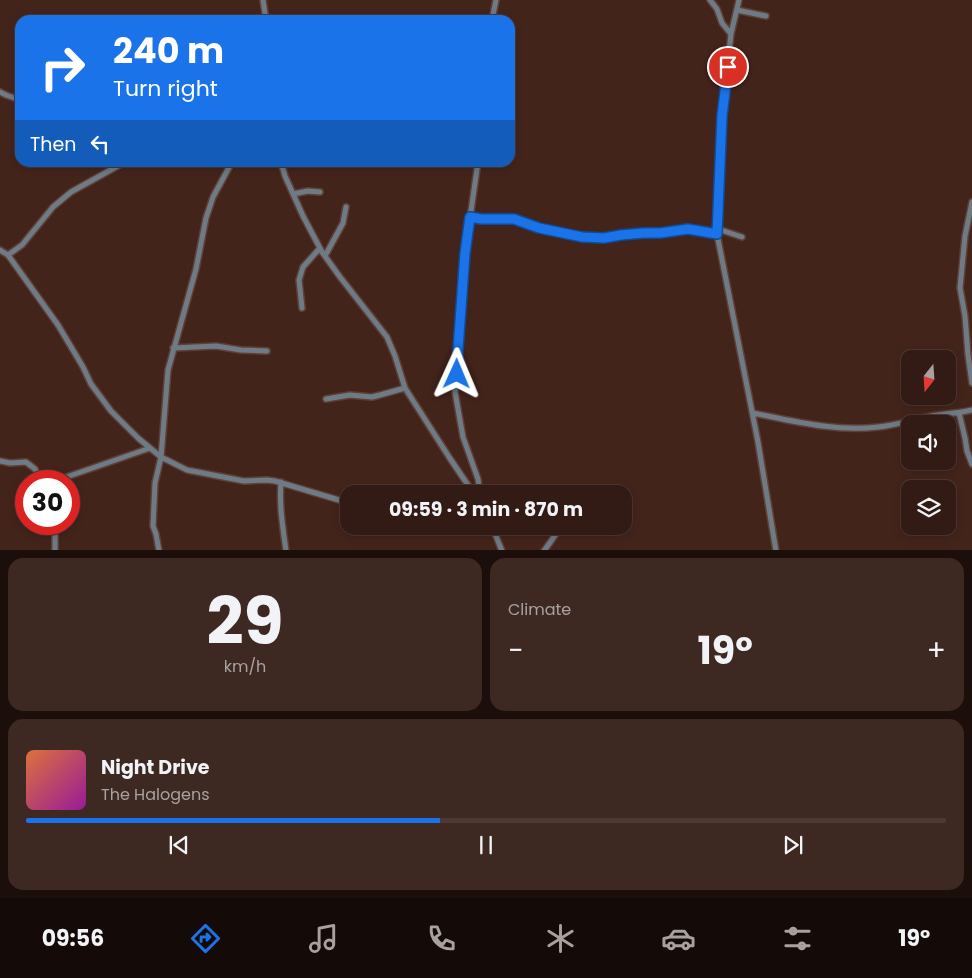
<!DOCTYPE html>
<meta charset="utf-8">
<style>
body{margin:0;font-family:Poppins,sans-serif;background:#3d2822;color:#f1f3f6;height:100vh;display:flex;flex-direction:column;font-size:19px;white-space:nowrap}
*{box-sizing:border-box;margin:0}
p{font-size:16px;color:#a8a1a0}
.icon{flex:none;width:28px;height:28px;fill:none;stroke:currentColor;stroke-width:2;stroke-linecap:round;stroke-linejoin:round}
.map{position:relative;height:550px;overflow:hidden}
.sheet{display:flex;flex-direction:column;gap:8px;padding:8px;background:#1c0f0b;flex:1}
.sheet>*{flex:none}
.guide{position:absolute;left:15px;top:15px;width:500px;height:152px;border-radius:15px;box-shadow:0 2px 8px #0003,0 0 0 1px #4d3934;background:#1a73e8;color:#fff;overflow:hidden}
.needle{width:32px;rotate:197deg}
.controls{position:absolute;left:901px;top:350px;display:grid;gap:10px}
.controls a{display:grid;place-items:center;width:55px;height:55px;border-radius:10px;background:#321b14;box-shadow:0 2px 8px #0003,0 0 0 1px #4d3934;font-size:25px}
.speed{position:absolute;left:15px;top:470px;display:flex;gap:10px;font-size:25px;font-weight:700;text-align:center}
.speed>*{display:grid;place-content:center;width:65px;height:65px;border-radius:50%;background:#321b14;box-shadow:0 2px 8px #0003,0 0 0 1px #4d3934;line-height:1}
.speed .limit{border:8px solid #d22;background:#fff;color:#111}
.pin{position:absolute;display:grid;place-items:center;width:42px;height:42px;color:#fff;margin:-21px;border:2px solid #fff;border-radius:50%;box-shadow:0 1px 5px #0007}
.me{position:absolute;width:55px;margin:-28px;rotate:1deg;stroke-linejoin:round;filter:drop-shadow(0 0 4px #0008)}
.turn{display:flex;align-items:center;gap:18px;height:105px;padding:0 15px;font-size:22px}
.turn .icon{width:65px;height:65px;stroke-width:2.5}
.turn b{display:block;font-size:35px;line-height:42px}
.then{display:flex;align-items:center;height:48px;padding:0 15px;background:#0003;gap:10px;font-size:19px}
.big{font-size:38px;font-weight:700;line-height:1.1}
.sheet .tile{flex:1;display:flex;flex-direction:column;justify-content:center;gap:8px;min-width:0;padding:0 18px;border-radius:15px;background:#3d2822}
.sheet .dial{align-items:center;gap:0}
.dial b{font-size:65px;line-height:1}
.song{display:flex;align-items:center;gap:15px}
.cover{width:60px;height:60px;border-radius:8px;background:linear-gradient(135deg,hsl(20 70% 55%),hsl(300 70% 35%))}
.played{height:5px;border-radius:2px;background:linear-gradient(90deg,#1a73e8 45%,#4d3934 45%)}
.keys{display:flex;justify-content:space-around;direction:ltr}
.heat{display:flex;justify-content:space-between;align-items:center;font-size:28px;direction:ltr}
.sheet .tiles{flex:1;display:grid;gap:8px;grid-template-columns:1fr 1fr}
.tile:last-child{grid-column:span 2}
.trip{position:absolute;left:340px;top:485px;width:292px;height:50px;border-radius:15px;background:#321b14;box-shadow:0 2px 8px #0003,0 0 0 1px #4d3934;font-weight:700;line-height:50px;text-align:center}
.menu{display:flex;height:80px;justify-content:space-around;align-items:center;background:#140b08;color:#a8a1a0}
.menu .icon{width:35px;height:35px}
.menu .selected{color:#1a73e8}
.menu b{font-size:22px;color:#f1f3f6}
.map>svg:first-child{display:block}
</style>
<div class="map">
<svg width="972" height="551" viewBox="0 0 972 551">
<rect width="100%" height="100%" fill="#43241b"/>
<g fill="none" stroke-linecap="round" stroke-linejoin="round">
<!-- minor casing -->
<g stroke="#5d4037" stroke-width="8">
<path id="minor" d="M263,0L266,20
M710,0L717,9L722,23L731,34
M739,0L731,34L722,115L717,234L758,442L776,551
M737,10L766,16
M492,20L496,0
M0,92L6,95L20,100
M281,162L285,176L303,216L322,252L340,277L387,337L395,356L405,388L449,457L474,494
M293,194L308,191L320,192
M972,202L965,236L960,288L965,316L968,355L972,383
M470,217L481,219H514L539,228L582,237L604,238L621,235L643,233H660L688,229L717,234
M718,229L742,237
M0,250L8,255L58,325L83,367L91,384L111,411L138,438L161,457L187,470L244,481L267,480L275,481L349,503
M8,255L22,245L53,207L71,192L125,162
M325,256L343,223L346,207
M302,308L299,280L303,267L320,248
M173,348L216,346L241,350L267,351
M326,399L350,395L372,397L380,395L405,388
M753,413C793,421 836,432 878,427C898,425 918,418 938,415C949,413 961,413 972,410
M959,413L965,438L967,451L972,464
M0,461L10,463L26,462L35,469L40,481
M55,481L150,448
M281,482C279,506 283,528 286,551
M477,494L479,486L478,479L463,437L455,392L465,253L478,162
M52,524L55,536V551
M492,526L502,551
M159,551L156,534L153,526L155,483L161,457L168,370L196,269L206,218L213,197L232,162
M544,551L556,534"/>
</g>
<!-- minor -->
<use href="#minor" stroke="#6e7b85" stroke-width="5"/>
</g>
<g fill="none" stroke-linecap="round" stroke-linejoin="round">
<!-- route casing -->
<g stroke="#114b97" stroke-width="12">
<path id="route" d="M457,374L458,349L465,253L470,217L481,219H514L539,228L582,237L604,238L621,235L643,233H660L688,229L717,234L722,116L728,67"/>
</g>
<!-- route -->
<use href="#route" stroke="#1a73e8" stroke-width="9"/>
</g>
</svg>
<div class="controls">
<a><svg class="needle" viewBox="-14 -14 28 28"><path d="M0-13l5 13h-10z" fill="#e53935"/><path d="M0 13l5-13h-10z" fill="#a8a1a0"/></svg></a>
<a><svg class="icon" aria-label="sound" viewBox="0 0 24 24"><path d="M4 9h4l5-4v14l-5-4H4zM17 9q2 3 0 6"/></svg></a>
<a><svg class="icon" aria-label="layers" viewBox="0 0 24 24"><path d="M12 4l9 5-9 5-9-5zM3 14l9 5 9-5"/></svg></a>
</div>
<div class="speed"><div class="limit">30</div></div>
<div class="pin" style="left:728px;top:67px;background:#d93025"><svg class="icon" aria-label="arrive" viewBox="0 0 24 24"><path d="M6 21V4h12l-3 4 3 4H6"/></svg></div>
<svg class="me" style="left:457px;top:374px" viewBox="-20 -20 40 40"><path d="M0-17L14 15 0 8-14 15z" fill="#1a73e8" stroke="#fff" stroke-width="4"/></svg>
<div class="trip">09:59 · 3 min · 870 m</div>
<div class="guide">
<div class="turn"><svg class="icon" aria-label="right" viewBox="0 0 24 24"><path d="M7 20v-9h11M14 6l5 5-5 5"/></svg><div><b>240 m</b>Turn right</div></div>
<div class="then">Then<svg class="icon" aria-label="left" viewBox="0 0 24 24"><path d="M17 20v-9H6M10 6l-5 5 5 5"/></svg></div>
</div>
</div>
<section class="sheet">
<div class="tiles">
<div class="tile dial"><b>29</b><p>km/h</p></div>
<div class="tile"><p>Climate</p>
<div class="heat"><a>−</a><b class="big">19°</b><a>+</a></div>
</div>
<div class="tile">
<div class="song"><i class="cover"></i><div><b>Night Drive</b><p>The Halogens</p></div></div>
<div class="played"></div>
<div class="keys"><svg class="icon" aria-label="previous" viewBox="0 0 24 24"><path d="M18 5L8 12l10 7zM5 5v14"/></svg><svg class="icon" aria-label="pause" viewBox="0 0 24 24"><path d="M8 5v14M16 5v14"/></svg><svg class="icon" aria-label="next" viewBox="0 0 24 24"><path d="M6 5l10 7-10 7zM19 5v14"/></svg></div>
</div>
</div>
</section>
<nav class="menu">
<b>09:56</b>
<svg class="icon selected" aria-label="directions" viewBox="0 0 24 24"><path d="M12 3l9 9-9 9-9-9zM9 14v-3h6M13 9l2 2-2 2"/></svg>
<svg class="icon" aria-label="music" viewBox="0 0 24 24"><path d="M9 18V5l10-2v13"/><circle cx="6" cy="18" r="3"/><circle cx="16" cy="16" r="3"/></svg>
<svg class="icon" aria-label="phone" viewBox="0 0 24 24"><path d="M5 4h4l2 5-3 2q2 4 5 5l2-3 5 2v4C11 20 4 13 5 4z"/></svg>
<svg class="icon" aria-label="climate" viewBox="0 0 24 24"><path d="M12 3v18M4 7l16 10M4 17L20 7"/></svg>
<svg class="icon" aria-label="car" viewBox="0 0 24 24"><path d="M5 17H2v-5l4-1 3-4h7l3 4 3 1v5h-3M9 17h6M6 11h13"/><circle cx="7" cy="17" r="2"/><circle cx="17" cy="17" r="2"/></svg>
<svg class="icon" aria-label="filters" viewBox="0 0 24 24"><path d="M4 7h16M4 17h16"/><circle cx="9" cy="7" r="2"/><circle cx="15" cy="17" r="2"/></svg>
<b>19°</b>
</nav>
